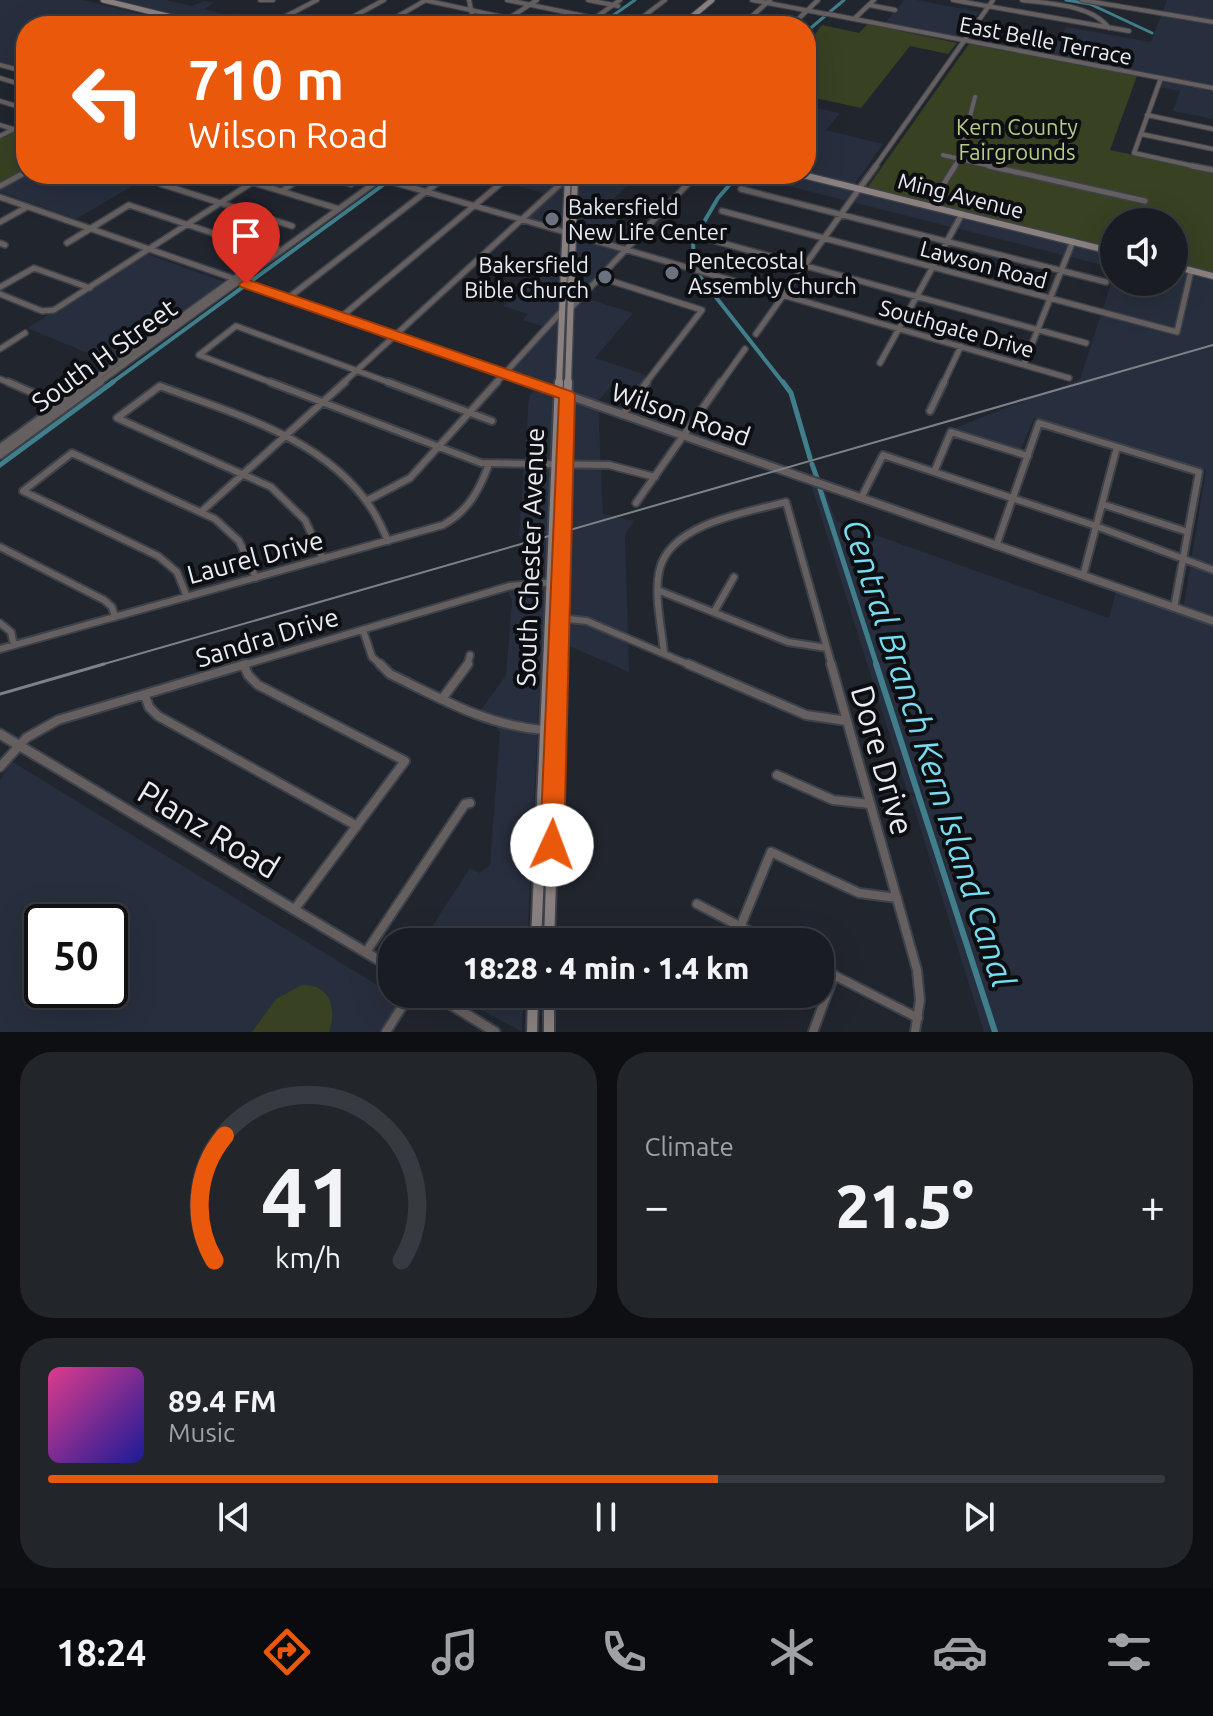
<!DOCTYPE html>
<meta charset="utf-8">
<style>
body{margin:0;font-family:Ubuntu,sans-serif;background:#22252a;color:#f1f3f6;height:100vh;display:flex;flex-direction:column;font-size:30px;white-space:nowrap}
*{box-sizing:border-box;margin:0}
p{font-size:26px;color:#9fa1a5}
.icon{flex:none;width:44px;height:44px;fill:none;stroke:currentColor;stroke-width:2;stroke-linecap:round;stroke-linejoin:round}
.map{position:relative;height:1032px;overflow:hidden}
.details{display:flex;flex-direction:column;gap:20px;padding:20px;background:#0e0f13;flex:1}
.details>*{flex:none}
.top-card{position:absolute;left:16px;top:16px;width:800px;height:168px;border-radius:32px;box-shadow:0 8px 32px #0002,0 0 0 2px #373a40;background:#ea580c;color:#fff;overflow:hidden}
.fabs{position:absolute;left:1100px;top:208px;display:grid;gap:16px}
.fabs a{display:grid;place-items:center;width:88px;height:88px;border-radius:50%;background:#191c22;box-shadow:0 8px 32px #0002,0 0 0 2px #373a40;font-size:40px}
.speed{position:absolute;left:24px;top:904px;display:flex;gap:16px;font-size:40px;font-weight:700;text-align:center}
.speed>*{display:grid;place-content:center;width:104px;height:104px;border-radius:50%;background:#191c22;box-shadow:0 8px 32px #0002,0 0 0 2px #373a40;line-height:1}
.speed .limit{border:4px solid #111;border-radius:12px;background:#fff;color:#111}
.pin{position:absolute;display:grid;place-items:center;width:68px;height:68px;color:#fff;margin:-82px -34px;border-radius:50% 50% 50% 0;rotate:-45deg;box-shadow:0 0 8px #0007}
.pin .icon{rotate:45deg}
.me{position:absolute;width:88px;margin:-44px;rotate:2deg;stroke-linejoin:round;filter:drop-shadow(0 0 6px #0008)}
.turn{display:flex;align-items:center;gap:28px;height:168px;padding:0 40px;font-size:36px}
.turn .icon{width:104px;height:104px;stroke-width:2.5}
.turn b{display:block;font-size:56px;line-height:68px}
.big{font-size:60px;font-weight:800;line-height:1.1}
.details .tile{flex:1;display:flex;flex-direction:column;justify-content:center;gap:12px;min-width:0;padding:0 28px;border-radius:32px;background:#22252a}
.details .dial{align-items:center;gap:0}
.dial svg{height:208px;overflow:visible;fill:none;stroke:#373a40;stroke-width:7;stroke-linecap:round;text-anchor:middle}
.dial text{fill:#f1f3f6;stroke:none}
.song{display:flex;align-items:center;gap:24px}
.cover{width:96px;height:96px;border-radius:12px;background:linear-gradient(135deg,hsl(330 70% 55%),hsl(240 70% 35%))}
.played{height:8px;border-radius:4px;background:linear-gradient(90deg,#ea580c 60%,#373a40 60%)}
.keys{display:flex;justify-content:space-around;direction:ltr}
.heat{display:flex;justify-content:space-between;align-items:center;font-size:44px;direction:ltr}
.details .tiles{flex:1;display:grid;gap:20px;grid-template-columns:1fr 1fr}
.tile:last-child{grid-column:span 2}
.trip{position:absolute;left:378px;top:928px;width:456px;height:80px;border-radius:32px;background:#191c22;box-shadow:0 8px 32px #0002,0 0 0 2px #373a40;font-weight:800;line-height:80px;text-align:center}
.tab-bar{display:flex;height:128px;justify-content:space-around;align-items:center;background:#0a0b0e;color:#9fa1a5}
.tab-bar .icon{width:56px;height:56px}
.tab-bar .on{color:#ea580c}
.tab-bar b{font-size:36px;color:#f1f3f6}
.map>svg:first-child{display:block}
</style>
<div class="map">
<svg width="1213" height="1032" viewBox="0 0 1213 1032">
<rect width="100%" height="100%" fill="#21252e"/>
<!-- built -->
<path fill="#272e3d" fill-rule="evenodd" d="M0,0H84L188,26H26V71L0,63Z
M109,0H166L192,6L204,1L214,3L204,9L263,26H215Z
M904,0H917L979,12L961,38L884,24Z
M1167,0H1213V86L1050,54L1066,27L1151,42Z
M1164,80L1213,89V119L1173,111L1180,91L1159,87Z
M807,106L840,113L826,130L883,144L854,185L806,173Z
M26,174H153L76,219L0,192V187Z
M516,174H639L603,209L624,216L617,223L639,229L582,297L633,313L595,358L646,375L637,387L616,381L598,401L603,514L634,521L625,534L629,672L569,646L542,638L527,942H422L470,868L480,873L490,865L500,732L481,710L506,675L512,601L508,592L535,586L542,580L543,546L519,536L529,397L534,391L512,383L510,364L545,327L523,320L527,314L503,306L560,251L561,234L527,224L528,212L546,194L507,183Z
M740,174H790L1114,254V268Z
M147,254L225,282L112,363L27,328Z
M1174,269L1213,279V1032H984L910,795L926,801L918,778L923,798L907,791L810,481L823,485L836,521L1109,618L1116,591L1184,605L1206,470L1034,418L1021,449L955,428L1080,379L1114,274V282H1174Z
M11,761L405,1002L386,1032H0V781ZM42,922H110V990H42Z
M465,994H524L522,1032L473,1005V999Z"/>
<!-- green -->
<path fill="#384122" d="M868,24L957,43L948,54L910,46L861,108L810,97C809,68 801,49 822,25L859,33Z
M969,44L1137,76L1110,150L1213,171V274L1174,265V222H1114V250L867,188Z
M14,132L26,135V169L0,183V139Z
M302,985C331,984 337,1009 329,1032H252L276,999Z"/>
<g fill="none" stroke-linecap="round" stroke-linejoin="round">
<!-- canal-far3 -->
<path stroke="#3f7e8a" stroke-width="3" d="M1066,0L1090,4L1152,33
M598,26L635,0
M806,32L844,0"/>
<!-- canal-far2 -->
<path stroke="#3f7e8a" stroke-width="4" d="M694,266L693,241L718,198L739,174
M697,273L784,384
M110,384L398,174"/>
<!-- canal-far1 -->
<path stroke="#3f7e8a" stroke-width="5" d="M783,382L791,393L810,458
M812,464L817,478
M0,465L113,382
M820,489L877,666"/>
<!-- canal -->
<path stroke="#3f7e8a" stroke-width="6" d="M876,664L995,1032"/>
<!-- minor-far3 casing -->
<g stroke="#3d414a" stroke-width="6">
<path id="minor-far3" d="M260,0H273
M424,0L545,26
M507,0L599,19
M588,0L618,6
M953,0L1129,31
M1022,0C1049,4 1091,4 1109,28
M1082,0L1213,22
M869,5L895,10
M429,19L459,26
M854,19L874,0
M221,26L238,17
M267,26L317,0
M336,26L384,0
M381,26L426,0
M464,26L473,19L469,0
M497,26L537,0
M631,26L665,0
M741,26L770,0
M791,26L818,0
M0,65L26,72
M0,78L26,86
M1161,78L1134,153L1202,168
M0,101L26,109
M1147,115L1213,129
M0,125L26,133
M1141,134L1213,149
M943,155L998,168
M954,168L959,159L975,97"/>
</g>
<!-- minor-far2 casing -->
<g stroke="#3d414a" stroke-width="8">
<path id="minor-far2" d="M989,166L1145,201
M1192,166L1213,170
M225,174L339,209
M316,174L351,184
M375,177L1069,378
M161,184L292,226
M0,186L26,172
M741,189L1106,282
M282,191L307,174
M930,206L955,166
M722,211L1177,332L1191,271
M0,222L27,207
M704,238L1086,343
M0,243L5,245
M67,243L129,205L260,249
M564,268L568,287H588
M599,277L702,310L645,384
M0,287L34,268L90,288
M0,294L42,311L54,310L253,182
M288,298L449,174
M570,309L697,174
M341,317L512,174
M756,334L859,189
M0,349L25,333
M199,355L275,384
M199,355L236,326L393,384
M880,363L962,214
M1024,364L1073,241
M0,379L12,384
M342,384L568,177
M495,384L560,313
M720,384L745,349
M943,384L961,346"/>
</g>
<!-- minor-far1 casing -->
<g stroke="#3d414a" stroke-width="10">
<path id="minor-far1" d="M8,382L63,406
M270,382L481,463L609,465L655,477
M388,382L492,421
M930,411L944,382
M622,415L647,382
M934,472L951,432L1028,456
M861,498L883,455L1096,526L1213,570
M368,500L410,478L497,382
M636,503L721,382
M1102,504L1188,532
M201,512L345,382
M996,546L1039,423L1199,472L1174,608
M0,547L104,600L112,607L115,617
M323,559L305,520L271,487L117,418L160,386C234,414 325,438 371,508C378,518 383,530 388,541
M1083,576L1117,447
M660,591L788,642L827,648
M187,597L177,572L158,556L23,491L72,453L215,519L239,541L256,578
M714,612L734,577
M549,617L587,621L692,666
M0,623L11,632L14,645
M363,630L372,657L382,666
M0,649L443,525C468,511 479,491 489,464
M664,654C662,627 653,594 660,568C672,523 748,512 786,502L832,666
M240,666L510,586L554,582
M467,666L470,655"/>
</g>
<!-- minor casing -->
<g stroke="#3d414a" stroke-width="12">
<path id="minor" d="M380,664L390,674C442,699 487,726 545,730
M688,664L806,715L847,721
M831,664L917,970L920,1000L915,1032
M244,665L248,675L258,685L405,761L294,910
M145,695L149,707L158,716L357,826
M442,699L468,664
M0,767L26,738L58,720L246,664
M777,775L833,800L870,804
M697,904L770,942
M734,942L771,852L859,893L897,898
M366,952L465,804L470,803
M820,968L918,1018
M386,1032L410,994
M813,1032L834,975"/>
</g>
<!-- tertiary-far3 casing -->
<g stroke="#3d414a" stroke-width="6">
<path id="tertiary-far3" d="M752,0L826,14
M828,14L1213,88
M584,26L620,0
M0,136L26,123
M874,168L993,0"/>
</g>
<!-- tertiary-far2 casing -->
<g stroke="#3d414a" stroke-width="8">
<path id="tertiary-far2" d="M859,189L876,166
M0,197L536,384
M88,384L277,248
M97,384L387,174"/>
</g>
<!-- tertiary-far1 casing -->
<g stroke="#3d414a" stroke-width="11">
<path id="tertiary-far1" d="M530,382L1213,621
M0,448L91,382
M0,455L100,382"/>
</g>
<!-- tertiary casing -->
<g stroke="#3d414a" stroke-width="13">
<path id="tertiary" d="M0,734L392,968
M434,994L495,1032"/>
</g>
<!-- secondary-far3 casing -->
<g stroke="#3d414a" stroke-width="7">
<path id="secondary-far3" d="M103,0L208,26
M681,26L712,0"/>
</g>
<!-- secondary-far2 casing -->
<g stroke="#3d414a" stroke-width="9">
<path id="secondary-far2" d="M799,174L1114,252
M1174,266L1213,276
M559,384L568,174
M568,384L575,174"/>
</g>
<!-- secondary-far1 casing -->
<g stroke="#3d414a" stroke-width="12">
<path id="secondary-far1" d="M547,666L559,382
M558,666L568,382"/>
</g>
<!-- secondary casing -->
<g stroke="#3d414a" stroke-width="14">
<path id="secondary" d="M536,942L548,664
M549,942L558,664
M549,994V1032
M532,1032L533,994"/>
</g>
<!-- minor-far3 -->
<use href="#minor-far3" stroke="#665f5f" stroke-width="4"/>
<!-- minor-far2 -->
<use href="#minor-far2" stroke="#665f5f" stroke-width="5"/>
<!-- minor-far1 -->
<use href="#minor-far1" stroke="#665f5f" stroke-width="6"/>
<!-- minor -->
<use href="#minor" stroke="#665f5f" stroke-width="8"/>
<!-- tertiary-far3 -->
<use href="#tertiary-far3" stroke="#665f5f" stroke-width="4"/>
<!-- tertiary-far2 -->
<use href="#tertiary-far2" stroke="#665f5f" stroke-width="5"/>
<!-- tertiary-far1 -->
<use href="#tertiary-far1" stroke="#665f5f" stroke-width="7"/>
<!-- tertiary -->
<use href="#tertiary" stroke="#665f5f" stroke-width="9"/>
<!-- secondary-far3 -->
<use href="#secondary-far3" stroke="#8a8080" stroke-width="5"/>
<!-- secondary-far2 -->
<use href="#secondary-far2" stroke="#8a8080" stroke-width="6"/>
<!-- secondary-far1 -->
<use href="#secondary-far1" stroke="#8a8080" stroke-width="8"/>
<!-- secondary -->
<use href="#secondary" stroke="#8a8080" stroke-width="10"/>
<!-- rail-far1 -->
<path stroke="#7d8188" stroke-width="2" d="M97,666L1213,345"/>
<!-- rail -->
<path stroke="#7d8188" stroke-width="3" d="M0,694L104,664"/>
</g>
<!-- route -->
<path fill="#ea580c" stroke="#983908" stroke-width="2" d="M246,279L573,392L575,395L564,845L561,853L552,857L544,853L540,845L559,398L241,287L239,284Z"/>
<!-- markers -->
<g fill="#6b7280" stroke="#0c0e12" stroke-width="3">
<circle cx="552" cy="219" r="8"/>
<circle cx="672" cy="273" r="8"/>
<circle cx="605" cy="277" r="8"/>
</g>
<g text-anchor="middle" dominant-baseline="central" stroke-width="8" stroke-linejoin="round" paint-order="stroke">
<!-- far-street labels -->
<g font-size="22" fill="#e9edf3" stroke="#0c0e12">
<text transform="translate(1046 40) rotate(11)">East Belle Terrace</text>
<text transform="translate(961 195) rotate(14)">Ming Avenue</text>
<text transform="translate(984 264) rotate(15)">Lawson Road</text>
<text transform="translate(957 328) rotate(16)">Southgate Drive</text>
</g>
<!-- far-park labels -->
<g font-size="22" fill="#b7cc85" stroke="#0c0e12">
<text x="1017" y="126">Kern County<tspan x="1017" dy="25">Fairgrounds</tspan></text>
</g>
<!-- far-poi labels -->
<g font-size="22" fill="#e9edf3" stroke="#0c0e12" text-anchor="start">
<text x="568" y="206">Bakersfield<tspan x="568" dy="25">New Life Center</tspan></text>
<text x="688" y="260">Pentecostal<tspan x="688" dy="25">Assembly Church</tspan></text>
<text x="589" y="264" text-anchor="end">Bakersfield<tspan x="589" dy="25">Bible Church</tspan></text>
</g>
<!-- street labels -->
<g font-size="26" fill="#e9edf3" stroke="#0c0e12">
<text transform="translate(104 355) rotate(-36)">South H Street</text>
<text transform="translate(681 414) rotate(19)">Wilson Road</text>
<text transform="translate(255 557) rotate(-15)">Laurel Drive</text>
<text transform="translate(530 557) rotate(-88)">South Chester Avenue</text>
<text transform="translate(267 637) rotate(-17)">Sandra Drive</text>
</g>
<!-- near-street labels -->
<g font-size="32" fill="#e9edf3" stroke="#0c0e12">
<text transform="translate(883 760) rotate(74)">Dore Drive</text>
<text transform="translate(209 829) rotate(31)">Planz Road</text>
</g>
<!-- near-water labels -->
<g font-size="34" font-style="italic" fill="#78dcf0" stroke="#0c0e12">
<text transform="translate(930 753) rotate(72)">Central Branch Kern Island Canal</text>
</g>
</g>
</svg>
<div class="fabs">
<a><svg class="icon" aria-label="sound" viewBox="0 0 24 24"><path d="M4 9h4l5-4v14l-5-4H4zM17 9q2 3 0 6"/></svg></a>
</div>
<div class="speed"><div class="limit">50</div></div>
<div class="pin" style="left:246px;top:284px;background:#d93025"><svg class="icon" aria-label="arrive" viewBox="0 0 24 24"><path d="M6 21V4h12l-3 4 3 4H6"/></svg></div>
<svg class="me" style="left:552px;top:845px" viewBox="-20 -20 40 40"><circle r="19" fill="#fff"/><path d="M0-13L10 11 0 6-10 11z" fill="#ea580c"/></svg>
<div class="trip">18:28 · 4 min · 1.4 km</div>
<div class="top-card">
<div class="turn"><svg class="icon" aria-label="left" viewBox="0 0 24 24"><path d="M17 20v-9H6M10 6l-5 5 5 5"/></svg><div><b>710 m</b>Wilson Road</div></div>
</div>
</div>
<section class="details">
<div class="tiles">
<div class="tile dial"><svg viewBox="0 0 100 80">
<path d="M14 69A42 42 0 1 1 86 69"/>
<path d="M14 69A42 42 0 0 1 18 21" stroke="#ea580c"/>
<text x="50" y="56" font-size="32" font-weight="700">41</text>
<text x="50" y="72" font-size="11">km/h</text>
</svg></div>
<div class="tile"><p>Climate</p>
<div class="heat"><a>−</a><b class="big">21.5°</b><a>+</a></div>
</div>
<div class="tile">
<div class="song"><i class="cover"></i><div><b>89.4 FM</b><p>Music</p></div></div>
<div class="played"></div>
<div class="keys"><svg class="icon" aria-label="previous" viewBox="0 0 24 24"><path d="M18 5L8 12l10 7zM5 5v14"/></svg><svg class="icon" aria-label="pause" viewBox="0 0 24 24"><path d="M8 5v14M16 5v14"/></svg><svg class="icon" aria-label="next" viewBox="0 0 24 24"><path d="M6 5l10 7-10 7zM19 5v14"/></svg></div>
</div>
</div>
</section>
<nav class="tab-bar">
<b>18:24</b>
<svg class="icon on" aria-label="directions" viewBox="0 0 24 24"><path d="M12 3l9 9-9 9-9-9zM9 14v-3h6M13 9l2 2-2 2"/></svg>
<svg class="icon" aria-label="music" viewBox="0 0 24 24"><path d="M9 18V5l10-2v13"/><circle cx="6" cy="18" r="3"/><circle cx="16" cy="16" r="3"/></svg>
<svg class="icon" aria-label="phone" viewBox="0 0 24 24"><path d="M5 4h4l2 5-3 2q2 4 5 5l2-3 5 2v4C11 20 4 13 5 4z"/></svg>
<svg class="icon" aria-label="climate" viewBox="0 0 24 24"><path d="M12 3v18M4 7l16 10M4 17L20 7"/></svg>
<svg class="icon" aria-label="car" viewBox="0 0 24 24"><path d="M5 17H2v-5l4-1 3-4h7l3 4 3 1v5h-3M9 17h6M6 11h13"/><circle cx="7" cy="17" r="2"/><circle cx="17" cy="17" r="2"/></svg>
<svg class="icon" aria-label="filters" viewBox="0 0 24 24"><path d="M4 7h16M4 17h16"/><circle cx="9" cy="7" r="2"/><circle cx="15" cy="17" r="2"/></svg>
</nav>
